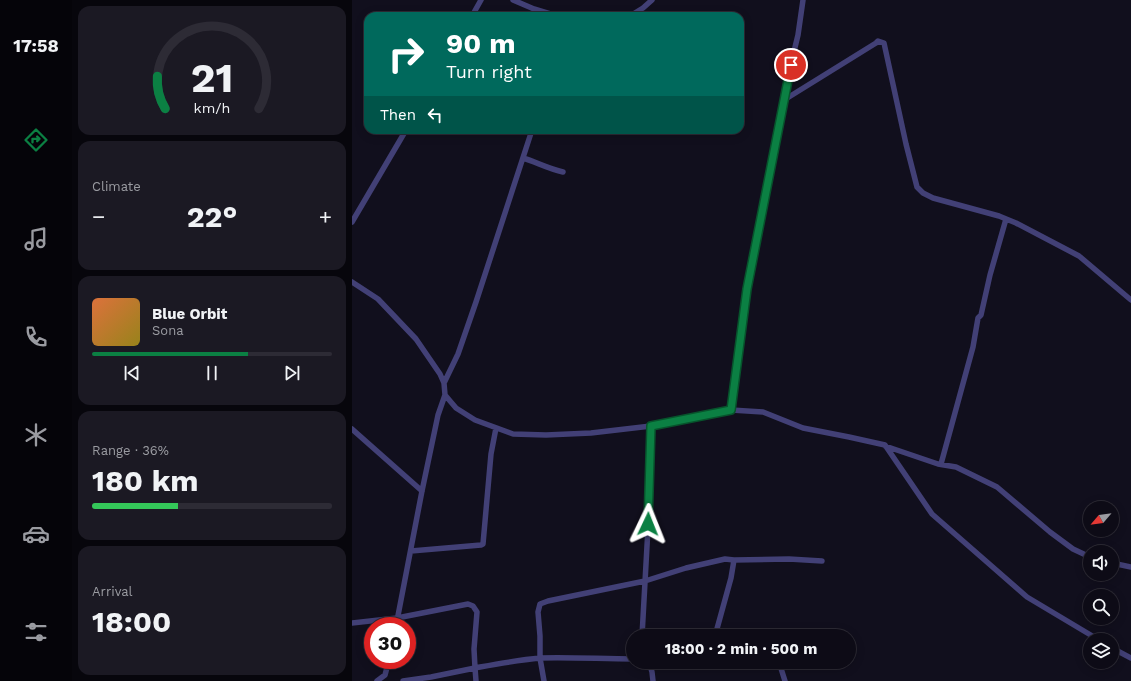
<!DOCTYPE html>
<meta charset="utf-8">
<style>
body{margin:0;font-family:"Work Sans",sans-serif;background:#1b1923;color:#f1f3f6;height:100vh;display:flex;flex-direction:column;font-size:15px;white-space:nowrap}
*{box-sizing:border-box;margin:0}
p{font-size:13px;color:#9a9ba1}
.icon{flex:none;width:22px;height:22px;fill:none;stroke:currentColor;stroke-width:2;stroke-linecap:round;stroke-linejoin:round}
.map{position:relative;flex:1;overflow:hidden}
.panel{display:flex;flex-direction:column;gap:6px;padding:6px;background:#07060c;width:280px}
.panel>*{flex:none}
.guide{position:absolute;left:12px;top:12px;width:380px;height:122px;border-radius:12px;box-shadow:0 2px 10px #0003,0 0 0 1px #2d2b35;background:#00695c;color:#fff;overflow:hidden}
.needle{width:26px;rotate:241deg}
.fabs{position:absolute;left:731px;top:501px;display:grid;gap:8px}
.fabs a{display:grid;place-items:center;width:36px;height:36px;border-radius:50%;background:#0d0b16;box-shadow:0 2px 10px #0003,0 0 0 1px #2d2b35;font-size:20px}
.speed{position:absolute;left:12px;top:617px;display:flex;gap:8px;font-size:20px;font-weight:700;text-align:center}
.speed>*{display:grid;place-content:center;width:52px;height:52px;border-radius:50%;background:#0d0b16;box-shadow:0 2px 10px #0003,0 0 0 1px #2d2b35;line-height:1}
.speed .limit{border:6px solid #d22;background:#fff;color:#111}
.pin{position:absolute;display:grid;place-items:center;width:34px;height:34px;color:#fff;margin:-17px;border:2px solid #fff;border-radius:50%;box-shadow:0 1px 4px #0007}
.me{position:absolute;width:44px;margin:-22px;rotate:2deg;stroke-linejoin:round;filter:drop-shadow(0 0 3px #0008)}
.turn{display:flex;align-items:center;gap:14px;height:84px;padding:0 16px;font-size:18px}
.turn .icon{width:52px;height:52px;stroke-width:2.5}
.turn b{display:block;font-size:28px;line-height:34px}
.then{display:flex;align-items:center;height:38px;padding:0 16px;background:#0003;gap:8px;font-size:15px}
.big{font-size:30px;font-weight:700;line-height:1.1}
.panel .widget{flex:1;display:flex;flex-direction:column;justify-content:center;gap:6px;min-width:0;padding:0 14px;border-radius:12px;background:#1b1923}
.panel .dial{align-items:center;gap:0}
.dial svg{height:104px;overflow:visible;fill:none;stroke:#2d2b35;stroke-width:7;stroke-linecap:round;text-anchor:middle}
.dial text{fill:#f1f3f6;stroke:none}
.song{display:flex;align-items:center;gap:12px}
.cover{width:48px;height:48px;border-radius:6px;background:linear-gradient(135deg,hsl(20 70% 55%),hsl(50 70% 35%))}
.played{height:4px;border-radius:2px;background:linear-gradient(90deg,#0b8043 65%,#2d2b35 65%)}
.keys{display:flex;justify-content:space-around;direction:ltr}
.heat{display:flex;justify-content:space-between;align-items:center;font-size:22px;direction:ltr}
.charge{height:6px;border-radius:3px;background:linear-gradient(90deg,#34c759 36%,#2d2b35 0)}
.trip{position:absolute;left:274px;top:629px;width:230px;height:40px;border-radius:20px;background:#0d0b16;box-shadow:0 2px 10px #0003,0 0 0 1px #2d2b35;font-weight:700;line-height:40px;text-align:center}
main{display:flex;flex:1;min-height:0}
.menu{display:flex;flex-direction:column;width:72px;justify-content:space-around;align-items:center;background:#050409;color:#9a9ba1}
.menu .icon{width:28px;height:28px}
.menu .on{color:#0b8043}
.menu b{font-size:18px;color:#f1f3f6}
.map>svg:first-child{display:block}
</style>
<main>
<nav class="menu">
<b>17:58</b>
<svg class="icon on" aria-label="directions" viewBox="0 0 24 24"><path d="M12 3l9 9-9 9-9-9zM9 14v-3h6M13 9l2 2-2 2"/></svg>
<svg class="icon" aria-label="music" viewBox="0 0 24 24"><path d="M9 18V5l10-2v13"/><circle cx="6" cy="18" r="3"/><circle cx="16" cy="16" r="3"/></svg>
<svg class="icon" aria-label="phone" viewBox="0 0 24 24"><path d="M5 4h4l2 5-3 2q2 4 5 5l2-3 5 2v4C11 20 4 13 5 4z"/></svg>
<svg class="icon" aria-label="climate" viewBox="0 0 24 24"><path d="M12 3v18M4 7l16 10M4 17L20 7"/></svg>
<svg class="icon" aria-label="car" viewBox="0 0 24 24"><path d="M5 17H2v-5l4-1 3-4h7l3 4 3 1v5h-3M9 17h6M6 11h13"/><circle cx="7" cy="17" r="2"/><circle cx="17" cy="17" r="2"/></svg>
<svg class="icon" aria-label="filters" viewBox="0 0 24 24"><path d="M4 7h16M4 17h16"/><circle cx="9" cy="7" r="2"/><circle cx="15" cy="17" r="2"/></svg>
</nav>
<section class="panel">
<div class="widget dial"><svg viewBox="0 0 100 80">
<path d="M14 69A42 42 0 1 1 86 69"/>
<path d="M14 69A42 42 0 0 1 8 44" stroke="#0b8043"/>
<text x="50" y="56" font-size="32" font-weight="700">21</text>
<text x="50" y="72" font-size="11">km/h</text>
</svg></div>
<div class="widget"><p>Climate</p>
<div class="heat"><a>−</a><b class="big">22°</b><a>+</a></div>
</div>
<div class="widget">
<div class="song"><i class="cover"></i><div><b>Blue Orbit</b><p>Sona</p></div></div>
<div class="played"></div>
<div class="keys"><svg class="icon" aria-label="previous" viewBox="0 0 24 24"><path d="M18 5L8 12l10 7zM5 5v14"/></svg><svg class="icon" aria-label="pause" viewBox="0 0 24 24"><path d="M8 5v14M16 5v14"/></svg><svg class="icon" aria-label="next" viewBox="0 0 24 24"><path d="M6 5l10 7-10 7zM19 5v14"/></svg></div>
</div>
<div class="widget"><p>Range · 36%</p><b class="big">180 km</b><div class="charge"></div></div>
<div class="widget"><p>Arrival</p><b class="big">18:00</b></div>
</section>
<div class="map">
<svg width="779" height="681" viewBox="0 0 779 681">
<rect width="100%" height="100%" fill="#110f1d"/>
<g fill="none" stroke-linecap="round" stroke-linejoin="round">
<!-- street -->
<path stroke="#424076" stroke-width="5.5" d="M161,0L182,9L205,16
M120,16L129,0
M278,16L291,8L300,0
M432,100L524,43L526,41L532,43L554,144L565,187L571,193L581,198L647,216L664,223L727,256L779,300
M171,158C184,162 197,169 211,172
M0,222L54,130
M0,282L26,299L64,339L88,374L92,383L93,395L104,408L123,420L161,434L194,435L239,433L299,426L379,410L411,412L451,428L497,437L533,445L580,514L675,597L747,640
M92,383L106,354L124,302L180,130
M379,410L395,289L435,80L446,35L451,0
M0,429L70,491
M533,446L586,464L604,467L645,487L698,532L721,549L738,557
M589,464L621,347L626,318L629,315L638,275L654,219
M59,551L129,545L131,544L139,454L144,428
M382,560L437,559L470,561
M760,563L779,567
M0,623L45,618L116,604L121,606L125,612L122,649L123,668C145,664 166,660 188,658C219,657 250,659 281,659
M44,626L70,491L86,415L93,395
M290,636L297,510L299,426
M404,636L415,634L418,636
M760,648L779,658
M297,662L300,672L301,681
M427,662L433,681
M25,681L33,675L37,660
M51,681L79,677L123,668L124,681
M192,681L188,658V636L186,612L188,604L196,601L293,581L334,568L373,559L382,560L379,578L363,636"/>
</g>
<g fill="none" stroke-linecap="round" stroke-linejoin="round">
<!-- route casing -->
<g stroke="#07532c" stroke-width="10">
<path id="route" d="M296,524L299,426L379,410L395,289L439,65"/>
</g>
<!-- route -->
<use href="#route" stroke="#0b8043" stroke-width="7"/>
</g>
</svg>
<div class="fabs">
<a><svg class="needle" viewBox="-14 -14 28 28"><path d="M0-13l5 13h-10z" fill="#e53935"/><path d="M0 13l5-13h-10z" fill="#9a9ba1"/></svg></a>
<a><svg class="icon" aria-label="sound" viewBox="0 0 24 24"><path d="M4 9h4l5-4v14l-5-4H4zM17 9q2 3 0 6"/></svg></a>
<a><svg class="icon" aria-label="search" viewBox="0 0 24 24"><circle cx="10" cy="10" r="6"/><path d="M15 15l6 6"/></svg></a>
<a><svg class="icon" aria-label="layers" viewBox="0 0 24 24"><path d="M12 4l9 5-9 5-9-5zM3 14l9 5 9-5"/></svg></a>
</div>
<div class="speed"><div class="limit">30</div></div>
<div class="pin" style="left:439px;top:65px;background:#d93025"><svg class="icon" aria-label="arrive" viewBox="0 0 24 24"><path d="M6 21V4h12l-3 4 3 4H6"/></svg></div>
<svg class="me" style="left:296px;top:524px" viewBox="-20 -20 40 40"><path d="M0-17L14 15 0 8-14 15z" fill="#0b8043" stroke="#fff" stroke-width="4"/></svg>
<div class="trip">18:00 · 2 min · 500 m</div>
<div class="guide">
<div class="turn"><svg class="icon" aria-label="right" viewBox="0 0 24 24"><path d="M7 20v-9h11M14 6l5 5-5 5"/></svg><div><b>90 m</b>Turn right</div></div>
<div class="then">Then<svg class="icon" aria-label="left" viewBox="0 0 24 24"><path d="M17 20v-9H6M10 6l-5 5 5 5"/></svg></div>
</div>
</div>
</main>
